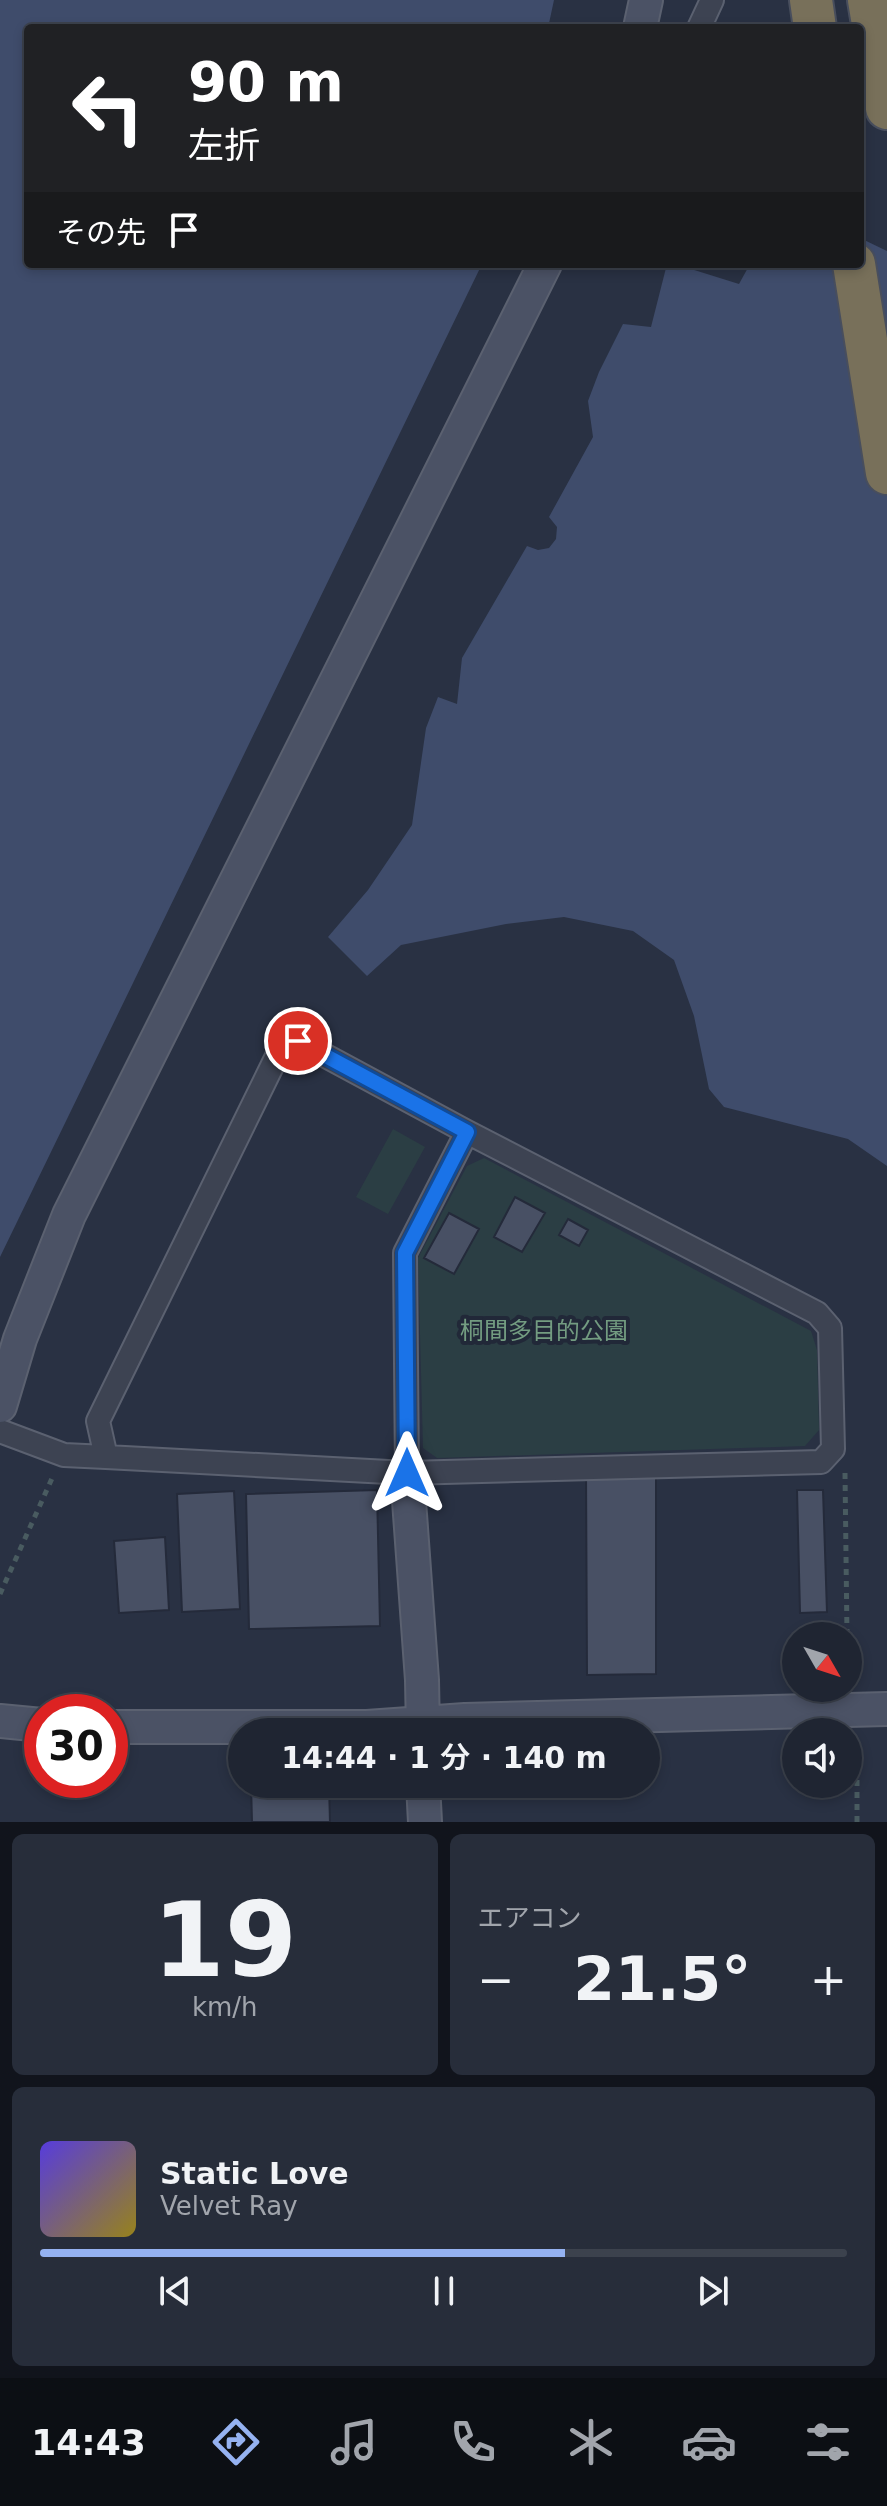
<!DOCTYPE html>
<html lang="ja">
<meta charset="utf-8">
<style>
body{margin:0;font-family:"DejaVu Sans","Noto Sans JP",sans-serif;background:#272d3a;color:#f1f3f6;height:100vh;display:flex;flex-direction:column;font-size:30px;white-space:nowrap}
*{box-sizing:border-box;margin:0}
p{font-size:26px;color:#a1a5ac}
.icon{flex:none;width:44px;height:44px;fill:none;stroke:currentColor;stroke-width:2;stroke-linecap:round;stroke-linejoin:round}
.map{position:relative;height:1822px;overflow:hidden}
.sheet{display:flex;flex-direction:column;gap:12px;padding:12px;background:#11141c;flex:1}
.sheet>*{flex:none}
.banner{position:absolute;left:24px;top:24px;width:840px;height:244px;border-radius:8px;box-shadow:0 4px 12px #0003,0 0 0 2px #3c424d;background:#202124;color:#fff;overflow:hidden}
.needle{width:52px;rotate:129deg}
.buttons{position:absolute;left:782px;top:1622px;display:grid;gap:16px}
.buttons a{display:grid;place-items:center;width:80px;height:80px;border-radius:50%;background:#1f2532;box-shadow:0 4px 12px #0003,0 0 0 2px #3c424d;font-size:40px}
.speed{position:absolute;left:24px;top:1694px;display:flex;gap:16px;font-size:40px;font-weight:700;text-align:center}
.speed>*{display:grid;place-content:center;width:104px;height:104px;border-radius:50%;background:#1f2532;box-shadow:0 4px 12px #0003,0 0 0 2px #3c424d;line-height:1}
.speed .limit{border:12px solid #d22;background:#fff;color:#111}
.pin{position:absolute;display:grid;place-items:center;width:68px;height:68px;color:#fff;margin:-34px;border:4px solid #fff;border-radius:50%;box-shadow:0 2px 8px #0007}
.me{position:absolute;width:88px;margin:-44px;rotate:0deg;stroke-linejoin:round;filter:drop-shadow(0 0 6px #0008)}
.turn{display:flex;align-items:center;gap:28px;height:168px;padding:0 32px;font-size:36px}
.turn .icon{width:104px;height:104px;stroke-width:2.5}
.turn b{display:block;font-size:56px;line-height:68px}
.then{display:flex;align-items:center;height:76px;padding:0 32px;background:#0003;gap:16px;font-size:30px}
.big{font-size:60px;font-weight:600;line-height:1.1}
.sheet .tile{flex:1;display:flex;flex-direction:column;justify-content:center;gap:12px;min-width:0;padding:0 28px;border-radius:12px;background:#272d3a}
.sheet .dial{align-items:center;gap:0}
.dial b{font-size:104px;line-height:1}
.song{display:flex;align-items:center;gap:24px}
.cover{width:96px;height:96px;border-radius:12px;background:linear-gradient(135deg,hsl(250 70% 55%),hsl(50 70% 35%))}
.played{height:8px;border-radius:4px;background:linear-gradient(90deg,#95b2f1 65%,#3c424d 65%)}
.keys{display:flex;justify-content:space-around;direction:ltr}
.heat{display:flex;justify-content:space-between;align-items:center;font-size:44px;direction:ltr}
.sheet .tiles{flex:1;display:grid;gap:12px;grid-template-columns:1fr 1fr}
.tile:last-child{grid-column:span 2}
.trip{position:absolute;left:228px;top:1718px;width:432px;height:80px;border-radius:40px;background:#1f2532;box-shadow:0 4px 12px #0003,0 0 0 2px #3c424d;font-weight:600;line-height:80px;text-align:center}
.tabs{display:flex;height:128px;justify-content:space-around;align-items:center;background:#0c0f14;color:#a1a5ac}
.tabs .icon{width:56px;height:56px}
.tabs .on{color:#95b2f1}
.tabs b{font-size:36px;color:#f1f3f6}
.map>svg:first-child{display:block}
</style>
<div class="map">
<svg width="887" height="1822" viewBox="0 0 887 1822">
<rect width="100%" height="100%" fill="#293143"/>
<!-- green -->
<path fill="#2b3e44" d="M393,1129L425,1147L388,1214L356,1197Z
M484,1158L811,1331L817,1350L819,1430L805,1446L437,1458L423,1448L418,1258L467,1166Z"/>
<!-- water -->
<path fill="#3f4c6b" d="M0,0H554L548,28H28V264H482L0,1257Z
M860,238L887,251V1166L848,1139L724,1107L709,1089L694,1016L674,960L633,931L564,917L506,924L401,945L367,976L328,937L368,890L412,825L426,728L438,697L457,704L462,658L527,546L538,550L549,548L556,539L557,527L549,517L593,437L588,401L599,372L623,324L651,327L667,264H675L739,284L750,264H860Z"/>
<!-- building -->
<path fill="#485064" stroke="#242a3a" stroke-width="2" d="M515,1197L545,1213L522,1252L494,1237Z
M449,1213L479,1229L454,1274L424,1258Z
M568,1219L588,1230L579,1246L559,1235Z
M586,1472H656V1674L587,1675Z
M377,1490L380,1626L249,1629L246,1494Z
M797,1490H823L827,1612L800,1613Z
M234,1491L240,1609L182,1612L177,1494Z
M165,1537L169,1610L119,1613L114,1541Z
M251,1784H329L330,1822H252Z"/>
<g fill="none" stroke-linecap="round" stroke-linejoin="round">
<!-- street casing -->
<g stroke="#5b6170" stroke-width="26">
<path id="street" d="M699,28L712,0
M298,1041L467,1132L817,1313L830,1328L833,1449L821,1462L407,1473L106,1457L98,1421L280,1050Z
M0,1431L64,1455L106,1457
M407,1473L405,1253L467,1132"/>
</g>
<!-- secondary casing -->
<g stroke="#5b6170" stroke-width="36">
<path id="secondary" d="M640,28L646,0
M0,1406L20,1339L69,1215L545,264
M407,1473L422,1680L423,1732
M0,1721L42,1725
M110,1727H367L465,1720L887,1709
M423,1784L425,1822"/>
</g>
<!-- highway casing -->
<g stroke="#484e5d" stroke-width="46">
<path id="highway" d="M811,0L815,28
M869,0L887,108
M854,264L887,473"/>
</g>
<!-- path -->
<path stroke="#495b60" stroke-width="5" stroke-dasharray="6 6" stroke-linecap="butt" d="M845,1473L847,1636
M0,1594L54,1474
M857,1822V1739"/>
<!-- street -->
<use href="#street" stroke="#3d4352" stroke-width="22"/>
<!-- secondary -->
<use href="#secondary" stroke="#4b5265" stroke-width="32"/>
<!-- highway -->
<use href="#highway" stroke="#78705a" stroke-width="42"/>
</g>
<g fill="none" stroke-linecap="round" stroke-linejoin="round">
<!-- route casing -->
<g stroke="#114b97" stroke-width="20">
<path id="route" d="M298,1041L467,1132L405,1253L407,1473"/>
</g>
<!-- route -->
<use href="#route" stroke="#1a73e8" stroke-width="14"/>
</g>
<g text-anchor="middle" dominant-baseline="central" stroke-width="8" stroke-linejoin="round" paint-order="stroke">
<!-- park labels -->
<g font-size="24" fill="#739c81" stroke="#212838">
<text x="544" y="1331">桐間多目的公園</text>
</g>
</g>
</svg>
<div class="buttons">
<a><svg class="needle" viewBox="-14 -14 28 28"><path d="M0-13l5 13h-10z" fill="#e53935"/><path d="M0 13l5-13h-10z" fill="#a1a5ac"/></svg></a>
<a><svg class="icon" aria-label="sound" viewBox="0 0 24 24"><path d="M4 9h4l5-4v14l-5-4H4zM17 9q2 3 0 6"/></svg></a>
</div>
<div class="speed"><div class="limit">30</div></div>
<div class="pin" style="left:298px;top:1041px;background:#d93025"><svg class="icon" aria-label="arrive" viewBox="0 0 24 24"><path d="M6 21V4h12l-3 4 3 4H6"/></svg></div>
<svg class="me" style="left:407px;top:1473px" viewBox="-20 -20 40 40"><path d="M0-17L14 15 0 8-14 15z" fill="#1a73e8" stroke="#fff" stroke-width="4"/></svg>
<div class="trip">14:44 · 1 分 · 140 m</div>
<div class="banner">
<div class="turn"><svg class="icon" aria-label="left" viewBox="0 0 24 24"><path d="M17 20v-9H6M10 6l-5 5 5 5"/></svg><div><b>90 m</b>左折</div></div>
<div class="then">その先<svg class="icon" aria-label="arrive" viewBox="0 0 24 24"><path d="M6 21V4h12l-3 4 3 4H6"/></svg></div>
</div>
</div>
<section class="sheet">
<div class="tiles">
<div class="tile dial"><b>19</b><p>km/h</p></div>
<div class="tile"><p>エアコン</p>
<div class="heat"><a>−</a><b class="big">21.5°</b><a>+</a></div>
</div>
<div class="tile">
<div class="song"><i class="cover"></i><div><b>Static Love</b><p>Velvet Ray</p></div></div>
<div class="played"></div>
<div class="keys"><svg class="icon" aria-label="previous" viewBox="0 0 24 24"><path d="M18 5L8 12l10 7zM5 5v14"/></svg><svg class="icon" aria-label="pause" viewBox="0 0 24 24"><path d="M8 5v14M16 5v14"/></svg><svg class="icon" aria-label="next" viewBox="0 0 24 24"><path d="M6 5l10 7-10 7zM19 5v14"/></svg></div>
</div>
</div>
</section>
<nav class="tabs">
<b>14:43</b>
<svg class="icon on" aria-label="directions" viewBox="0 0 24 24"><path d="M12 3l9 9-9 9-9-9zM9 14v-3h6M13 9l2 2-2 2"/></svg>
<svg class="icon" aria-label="music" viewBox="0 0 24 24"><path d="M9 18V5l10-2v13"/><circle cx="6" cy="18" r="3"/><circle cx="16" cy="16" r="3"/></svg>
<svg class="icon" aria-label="phone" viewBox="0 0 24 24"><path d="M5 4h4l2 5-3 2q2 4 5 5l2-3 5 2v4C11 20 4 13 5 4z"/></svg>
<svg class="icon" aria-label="climate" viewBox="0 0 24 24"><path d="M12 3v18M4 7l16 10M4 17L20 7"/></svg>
<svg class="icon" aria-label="car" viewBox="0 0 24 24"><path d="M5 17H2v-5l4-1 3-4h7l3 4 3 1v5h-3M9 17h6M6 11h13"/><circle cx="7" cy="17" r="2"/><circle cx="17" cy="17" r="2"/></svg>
<svg class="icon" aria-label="filters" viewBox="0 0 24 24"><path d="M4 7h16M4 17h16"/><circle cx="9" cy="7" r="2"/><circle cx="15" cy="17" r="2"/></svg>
</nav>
